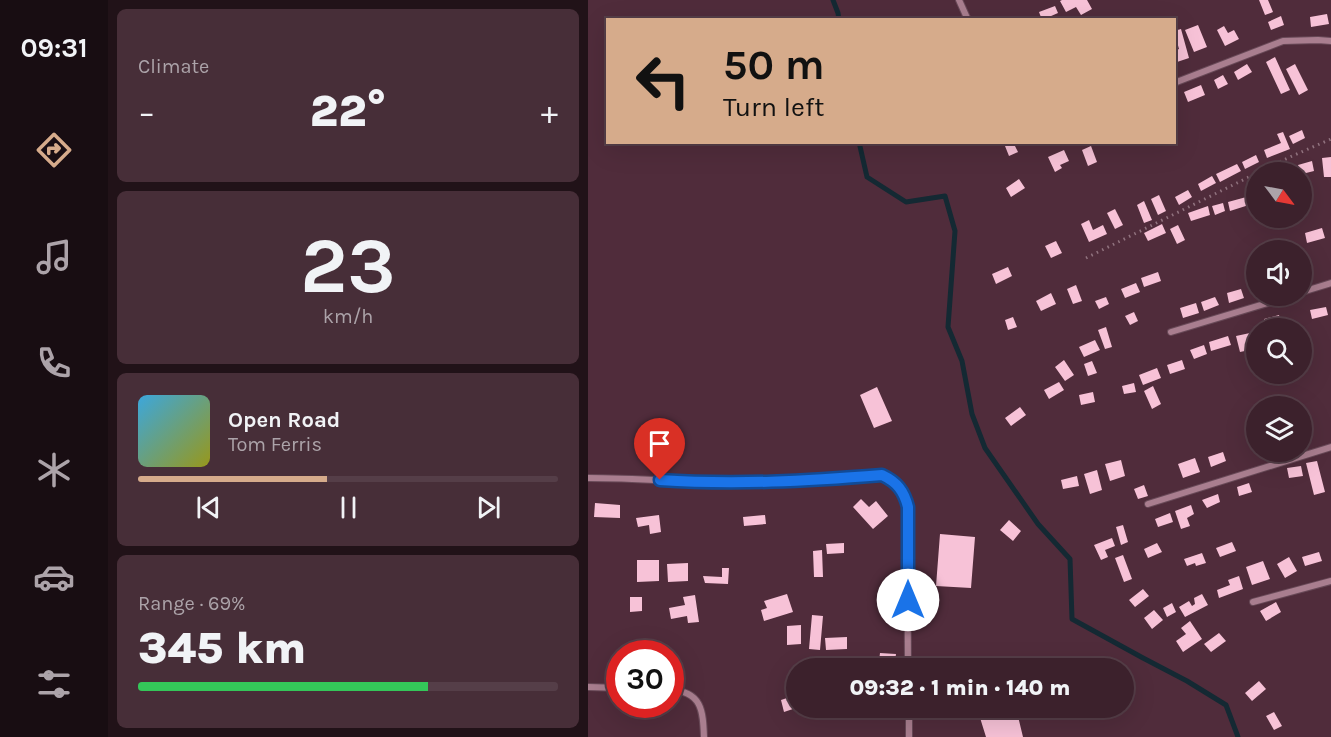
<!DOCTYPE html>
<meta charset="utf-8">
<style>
body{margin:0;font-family:Karla,sans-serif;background:#472e38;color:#f1f3f6;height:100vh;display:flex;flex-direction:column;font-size:22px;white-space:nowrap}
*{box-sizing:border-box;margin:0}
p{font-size:20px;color:#aca3a9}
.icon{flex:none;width:33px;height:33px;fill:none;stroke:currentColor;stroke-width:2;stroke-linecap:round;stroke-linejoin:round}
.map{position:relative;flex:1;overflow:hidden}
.panel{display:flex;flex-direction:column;gap:9px;padding:9px;background:#211218;width:480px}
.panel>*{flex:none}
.banner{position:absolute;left:18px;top:18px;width:570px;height:126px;border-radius:0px;box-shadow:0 6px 24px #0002,0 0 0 2px #553e48;background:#d6ab8b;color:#111;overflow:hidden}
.needle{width:39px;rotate:122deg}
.controls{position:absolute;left:658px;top:162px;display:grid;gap:12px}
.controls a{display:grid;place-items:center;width:66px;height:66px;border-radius:50%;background:#3c212c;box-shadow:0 6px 24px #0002,0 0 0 2px #553e48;font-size:30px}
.speed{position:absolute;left:18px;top:640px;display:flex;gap:12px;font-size:30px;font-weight:700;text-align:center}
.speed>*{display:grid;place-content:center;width:78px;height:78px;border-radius:50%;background:#3c212c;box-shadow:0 6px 24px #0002,0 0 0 2px #553e48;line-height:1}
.speed .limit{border:9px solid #d22;background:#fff;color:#111}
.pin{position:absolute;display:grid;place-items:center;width:51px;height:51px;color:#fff;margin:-62px -26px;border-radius:50% 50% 50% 0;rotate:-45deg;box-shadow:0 0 6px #0007}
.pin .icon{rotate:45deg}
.me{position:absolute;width:66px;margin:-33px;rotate:0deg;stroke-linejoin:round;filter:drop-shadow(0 0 4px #0008)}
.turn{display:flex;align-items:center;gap:21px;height:126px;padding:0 18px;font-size:27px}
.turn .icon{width:78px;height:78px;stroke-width:2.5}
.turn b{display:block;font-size:42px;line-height:51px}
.big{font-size:45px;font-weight:800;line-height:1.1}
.panel .card{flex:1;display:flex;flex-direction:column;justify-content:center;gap:9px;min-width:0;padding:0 21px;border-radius:9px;background:#472e38}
.panel .dial{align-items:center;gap:0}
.dial b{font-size:78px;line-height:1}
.song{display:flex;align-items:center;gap:18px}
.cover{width:72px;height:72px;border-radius:9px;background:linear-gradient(135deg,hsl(200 70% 55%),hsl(60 70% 35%))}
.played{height:6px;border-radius:3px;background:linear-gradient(90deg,#d6ab8b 45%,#553e48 45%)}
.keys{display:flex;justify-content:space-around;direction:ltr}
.heat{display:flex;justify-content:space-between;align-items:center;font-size:33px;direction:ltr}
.charge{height:9px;border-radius:4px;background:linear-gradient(90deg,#34c759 69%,#553e48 0)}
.trip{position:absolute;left:198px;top:658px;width:348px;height:60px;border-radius:30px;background:#3c212c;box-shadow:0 6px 24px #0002,0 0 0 2px #553e48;font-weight:800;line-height:60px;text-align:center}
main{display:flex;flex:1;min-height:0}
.tab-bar{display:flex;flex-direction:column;width:108px;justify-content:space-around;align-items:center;background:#180d12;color:#aca3a9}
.tab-bar .icon{width:42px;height:42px}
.tab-bar .active{color:#d6ab8b}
.tab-bar b{font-size:27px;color:#f1f3f6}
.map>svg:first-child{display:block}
</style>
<main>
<nav class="tab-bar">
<b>09:31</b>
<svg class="icon active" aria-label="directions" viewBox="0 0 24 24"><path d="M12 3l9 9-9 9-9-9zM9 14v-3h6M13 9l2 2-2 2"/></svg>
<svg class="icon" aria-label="music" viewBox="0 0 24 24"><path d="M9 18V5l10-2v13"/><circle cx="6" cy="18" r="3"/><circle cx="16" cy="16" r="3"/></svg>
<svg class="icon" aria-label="phone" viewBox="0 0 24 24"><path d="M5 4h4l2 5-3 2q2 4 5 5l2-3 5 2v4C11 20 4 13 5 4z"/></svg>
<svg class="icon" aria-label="climate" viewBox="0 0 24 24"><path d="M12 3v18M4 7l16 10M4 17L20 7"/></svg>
<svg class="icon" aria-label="car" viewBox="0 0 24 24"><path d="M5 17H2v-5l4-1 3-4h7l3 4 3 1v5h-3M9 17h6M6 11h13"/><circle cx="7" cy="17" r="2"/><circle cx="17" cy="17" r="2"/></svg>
<svg class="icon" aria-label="filters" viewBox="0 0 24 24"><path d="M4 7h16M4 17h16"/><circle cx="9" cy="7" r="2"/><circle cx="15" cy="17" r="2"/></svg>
</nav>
<section class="panel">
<div class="card"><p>Climate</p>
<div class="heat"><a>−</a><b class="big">22°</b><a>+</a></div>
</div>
<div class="card dial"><b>23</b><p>km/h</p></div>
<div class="card">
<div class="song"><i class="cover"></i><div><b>Open Road</b><p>Tom Ferris</p></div></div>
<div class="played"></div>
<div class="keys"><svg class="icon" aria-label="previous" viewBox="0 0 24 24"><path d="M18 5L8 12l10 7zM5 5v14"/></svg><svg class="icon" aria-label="pause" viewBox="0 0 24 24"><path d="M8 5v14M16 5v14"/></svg><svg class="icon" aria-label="next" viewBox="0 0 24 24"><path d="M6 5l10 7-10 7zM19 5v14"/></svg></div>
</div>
<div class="card"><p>Range · 69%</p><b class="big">345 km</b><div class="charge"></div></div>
</section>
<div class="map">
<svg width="743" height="737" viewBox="0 0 743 737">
<rect width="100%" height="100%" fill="#502c3b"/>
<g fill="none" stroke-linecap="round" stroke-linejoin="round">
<!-- stream -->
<path stroke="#142933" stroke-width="5" d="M245,0L250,13L251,20
M271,142L279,177L318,202L357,196L367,231L360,327L374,361L384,414L397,448L450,524L482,559L484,619L555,658L599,681L638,705L650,737"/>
</g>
<!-- building -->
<path fill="#f7c2d7" d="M474,0H499L504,9L493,15L488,7L478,12L472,1Z
M671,0H680L685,12L677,15Z
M467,6L470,13L454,20L451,12Z
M739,14L741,24L723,27L722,17Z
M693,16L696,25L683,30L680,22Z
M610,25L619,47L606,52L597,30Z
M636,26L640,33L646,30L651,39L637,46L629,30Z
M593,29L601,58L586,63V51L591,49L586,31Z
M687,57L702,90L693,94L678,62Z
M659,64L664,72L650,80L646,72Z
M707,64L720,90L711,95L698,69Z
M635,75L640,84L630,89L626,80Z
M613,85L617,95L600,102L596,92Z
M714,130L717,138L705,144L701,136Z
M695,132L702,149L679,158L676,150L693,143L689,134Z
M425,142L430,152L421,156L417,146Z
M503,146L509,162L500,166L494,150Z
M476,150L481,161L472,165L474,168L467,172L460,157Z
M668,155L671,162L657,169L654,162Z
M743,157V177H736L734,158Z
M724,161L726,171L714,174L712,172L710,165Z
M649,164L653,171L632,182L628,174Z
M624,176L628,183L613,191L610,184Z
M431,179L437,188L423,197L418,188Z
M600,190L604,197L591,205L587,197Z
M571,195L578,211L570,215L563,199Z
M662,196L664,204L642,211L640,202Z
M556,201L564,220L556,223L549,205Z
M635,203L637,211L627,215L624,206Z
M620,206L622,215L603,221L600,213Z
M527,209L535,225L527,229L519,213Z
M501,220L505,230L515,225L519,234L501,242L493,224Z
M574,224L578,233L560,241L556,233Z
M590,225L597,240L589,244L582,229Z
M734,228L737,238L719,243L717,233Z
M468,241L474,253L463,258L457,246Z
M420,267L424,276L408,284L404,274Z
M570,272L573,281L556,287L553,278Z
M667,274L669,277V292L667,293L659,278Z
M548,283L552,292L537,298L533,289Z
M488,285L494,301L485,304L479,289Z
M653,289L656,298L641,303L639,293Z
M463,293L468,304L453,311L448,301Z
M518,297L521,304L511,309L507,301Z
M627,297L631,305L616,311L613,302Z
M608,303L611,313L595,318L592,308Z
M738,307L740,315L724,319L722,310Z
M546,312L550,321L542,325L537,316Z
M691,315L693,324L676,328V319Z
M425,317L429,327L420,330L417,320Z
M518,327L524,347L517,349L510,330Z
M662,333L666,349L652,352L648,336Z
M640,336L643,345L623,351L621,342Z
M507,340L512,350L496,357L491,347Z
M616,345L619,354L606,359L602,350Z
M476,360L486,375L477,381L467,367Z
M594,360L597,369L582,374L579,365Z
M504,361L509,373L500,376L496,364Z
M569,368L573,378L555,385L551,375Z
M471,382L476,390L461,399L456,390Z
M546,383L548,392L536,394L534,386Z
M565,386L573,404L564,409L556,391Z
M289,387L304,421L286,428L272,395Z
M505,392L507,402L493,405L491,395Z
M432,407L438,415L423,426L417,418Z
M722,421L725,432L717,434L714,424Z
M635,452L638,461L623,467L620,457Z
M607,458L612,472L595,478L590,464Z
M533,460L537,476L522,481L517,464Z
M729,461L737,492L726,495L718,463Z
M713,466L715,476L701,478L699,468Z
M509,470L514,490L502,494L496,474Z
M489,476L491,486L475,489L473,480Z
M661,483L664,492L651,496L649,487Z
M556,485L560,496L550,499L546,489Z
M630,494L632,502L619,508L614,500Z
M273,499L281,507L288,501L300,516L285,529L265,507Z
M7,503L32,505V518L6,517Z
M603,505L606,514L599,518L602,526L593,529L587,511Z
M582,513L585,522L570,527L567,519Z
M71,515L73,532L62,534L61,525L50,527L48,518Z
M177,515L178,524L156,526L155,517Z
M421,520L433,531L425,541L412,530Z
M535,525L540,542L533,545L528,527Z
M352,534L387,537L383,588L348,586Z
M524,538L527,546L517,550L520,557L513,560L506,545Z
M644,542L648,551L632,557L628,548Z
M256,543V553L239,554L238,544Z
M569,543L574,552L560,558L556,549Z
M234,550L235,577H226L225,551Z
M731,552L734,561L717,566L714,557Z
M614,553L618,563L608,566L607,563L599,566L596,559Z
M535,555L544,579L536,582L527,558Z
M701,557L709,571L697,578L689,564Z
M49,560H71V581L49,582Z
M675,561L682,579L664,585L658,567Z
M100,563V581L80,582L79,564Z
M134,568H141L140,584L117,583L115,576L134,577Z
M651,576L655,589L631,598L629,590L642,585L640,580Z
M555,589L561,596L547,607L541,600Z
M199,594L205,612L176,621L173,610L179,608L176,601Z
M614,594L620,605L597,617L591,607L601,601L604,606L607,604L606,598Z
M107,595L111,622L100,623L99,616L83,619L81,608L97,605L95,597Z
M42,597H54V611L42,612Z
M688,602L693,612L678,621L672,611Z
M584,603L588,612L579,617L575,608Z
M566,610L575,620L564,629L556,618Z
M224,615L235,616L232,650L221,649Z
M602,621L614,639L595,652L588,641L598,634L593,628Z
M213,625V644L199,645V626Z
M631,633L638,641L623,652L616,644Z
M259,637V649L238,650L237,638Z
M292,653L308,654L306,669H290Z
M671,681L678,689L664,701L657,693Z
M205,696L208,708L196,712L193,700Z
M293,708H304V719H293Z
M389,708H428L435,737H398Z
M686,712L694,726L686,730L678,716Z"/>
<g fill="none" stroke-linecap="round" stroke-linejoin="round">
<!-- street casing -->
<g stroke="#684957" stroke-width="8">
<path id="street" d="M371,0L380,20
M586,83L695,41L730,40L743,41
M714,292L743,283
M583,332L703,296
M0,478C54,478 107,483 161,483C205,483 250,478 294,475C309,482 316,491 319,507L320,669
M560,504L743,447
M665,602L743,581
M0,687L32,688
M82,690C114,691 115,711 116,737
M321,708V737"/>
</g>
<!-- path -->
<path stroke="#91737f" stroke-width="3" stroke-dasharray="1.5 4.5" stroke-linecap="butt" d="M670,172L702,157L743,139
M498,258L669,173"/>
<!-- street -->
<use href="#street" stroke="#a97e8f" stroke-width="6"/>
</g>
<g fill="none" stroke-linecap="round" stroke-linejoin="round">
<!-- route casing -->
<g stroke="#114b97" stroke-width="15">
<path id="route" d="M72,480C147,485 220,481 294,475C309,482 316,491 320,507V600"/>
</g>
<!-- route -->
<use href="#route" stroke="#1a73e8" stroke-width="10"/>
</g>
</svg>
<div class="controls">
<a><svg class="needle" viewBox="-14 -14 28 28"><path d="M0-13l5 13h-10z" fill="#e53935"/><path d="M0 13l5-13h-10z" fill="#aca3a9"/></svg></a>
<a><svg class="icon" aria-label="sound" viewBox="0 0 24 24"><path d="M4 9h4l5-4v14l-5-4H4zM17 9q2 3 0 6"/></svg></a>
<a><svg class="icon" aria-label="search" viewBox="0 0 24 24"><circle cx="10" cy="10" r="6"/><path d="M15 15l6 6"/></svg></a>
<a><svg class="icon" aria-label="layers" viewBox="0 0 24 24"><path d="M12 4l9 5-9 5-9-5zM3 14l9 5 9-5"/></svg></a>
</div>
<div class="speed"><div class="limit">30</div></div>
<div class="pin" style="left:72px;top:480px;background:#d93025"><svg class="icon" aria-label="arrive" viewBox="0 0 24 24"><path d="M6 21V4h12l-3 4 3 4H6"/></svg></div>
<svg class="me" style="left:320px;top:600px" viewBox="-20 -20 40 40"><circle r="19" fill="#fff"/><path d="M0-13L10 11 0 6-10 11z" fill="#1a73e8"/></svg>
<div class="trip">09:32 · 1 min · 140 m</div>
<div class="banner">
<div class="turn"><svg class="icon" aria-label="left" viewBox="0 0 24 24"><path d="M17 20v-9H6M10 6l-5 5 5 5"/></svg><div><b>50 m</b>Turn left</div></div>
</div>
</div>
</main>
